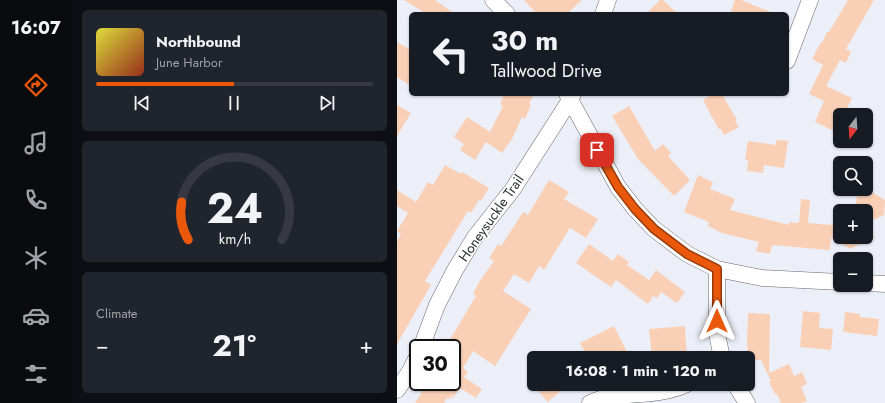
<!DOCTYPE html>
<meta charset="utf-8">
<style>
body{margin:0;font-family:Jost,sans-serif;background:#20242c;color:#f1f3f6;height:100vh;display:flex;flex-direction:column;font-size:15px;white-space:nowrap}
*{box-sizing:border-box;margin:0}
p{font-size:13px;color:#9ea1a6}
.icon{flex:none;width:22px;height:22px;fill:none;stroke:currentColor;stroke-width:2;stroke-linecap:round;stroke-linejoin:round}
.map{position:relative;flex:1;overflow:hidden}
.details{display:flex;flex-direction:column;gap:10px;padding:10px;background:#0d0f14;width:325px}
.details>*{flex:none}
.hud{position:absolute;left:12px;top:12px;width:380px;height:84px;border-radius:6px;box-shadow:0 1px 3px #0004;background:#171b24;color:#f1f3f6;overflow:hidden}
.needle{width:26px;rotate:197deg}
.tools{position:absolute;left:436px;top:108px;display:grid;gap:8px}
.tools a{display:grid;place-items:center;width:40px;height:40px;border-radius:6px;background:#171b24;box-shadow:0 1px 3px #0004;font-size:20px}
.speed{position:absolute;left:12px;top:339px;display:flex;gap:8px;font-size:20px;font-weight:700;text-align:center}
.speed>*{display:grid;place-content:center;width:52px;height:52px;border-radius:50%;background:#171b24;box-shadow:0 1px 3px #0004;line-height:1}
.speed .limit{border:2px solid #111;border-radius:6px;background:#fff;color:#111}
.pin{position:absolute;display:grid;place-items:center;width:34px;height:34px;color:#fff;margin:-17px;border-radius:8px;box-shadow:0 2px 6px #0006}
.me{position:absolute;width:44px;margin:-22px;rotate:0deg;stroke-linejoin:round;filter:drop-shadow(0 0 3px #0008)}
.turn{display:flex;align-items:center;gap:14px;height:84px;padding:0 16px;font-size:18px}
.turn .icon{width:52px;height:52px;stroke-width:2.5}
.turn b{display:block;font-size:28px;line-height:34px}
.big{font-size:30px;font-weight:700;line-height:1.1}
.details .tile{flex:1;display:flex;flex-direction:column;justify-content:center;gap:6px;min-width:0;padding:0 14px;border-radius:6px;background:#20242c}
.details .dial{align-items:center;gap:0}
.dial svg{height:104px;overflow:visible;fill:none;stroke:#363941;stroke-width:7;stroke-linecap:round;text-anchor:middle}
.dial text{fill:#f1f3f6;stroke:none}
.song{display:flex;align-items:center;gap:12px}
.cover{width:48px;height:48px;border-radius:6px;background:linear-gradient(135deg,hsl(60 70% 55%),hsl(10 70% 35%))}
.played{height:4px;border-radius:2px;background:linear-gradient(90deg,#ea580c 50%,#363941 50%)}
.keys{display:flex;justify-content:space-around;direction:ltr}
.heat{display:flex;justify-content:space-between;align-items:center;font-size:22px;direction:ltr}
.trip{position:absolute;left:130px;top:351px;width:228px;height:40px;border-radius:6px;background:#171b24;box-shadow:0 1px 3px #0004;font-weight:700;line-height:40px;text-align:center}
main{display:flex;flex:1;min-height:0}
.menu{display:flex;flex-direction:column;width:72px;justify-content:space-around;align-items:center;background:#090b0e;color:#9ea1a6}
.menu .icon{width:28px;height:28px}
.menu .selected{color:#ea580c}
.menu b{font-size:18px;color:#f1f3f6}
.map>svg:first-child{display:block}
</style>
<main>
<nav class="menu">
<b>16:07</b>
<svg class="icon selected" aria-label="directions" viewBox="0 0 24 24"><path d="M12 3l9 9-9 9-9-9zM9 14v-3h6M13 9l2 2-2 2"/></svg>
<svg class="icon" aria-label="music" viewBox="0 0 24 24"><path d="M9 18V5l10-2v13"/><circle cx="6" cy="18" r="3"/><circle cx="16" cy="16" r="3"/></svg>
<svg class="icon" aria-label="phone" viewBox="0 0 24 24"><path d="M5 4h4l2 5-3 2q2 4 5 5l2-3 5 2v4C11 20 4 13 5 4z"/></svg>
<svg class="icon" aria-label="climate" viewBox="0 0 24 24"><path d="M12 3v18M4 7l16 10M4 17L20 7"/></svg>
<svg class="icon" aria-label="car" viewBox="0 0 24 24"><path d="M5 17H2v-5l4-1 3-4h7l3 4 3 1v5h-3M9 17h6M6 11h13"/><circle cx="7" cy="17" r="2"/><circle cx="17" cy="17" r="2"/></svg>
<svg class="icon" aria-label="filters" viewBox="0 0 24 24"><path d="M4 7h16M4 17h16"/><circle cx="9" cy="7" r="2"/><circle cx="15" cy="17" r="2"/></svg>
</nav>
<section class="details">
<div class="tile">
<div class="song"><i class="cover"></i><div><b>Northbound</b><p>June Harbor</p></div></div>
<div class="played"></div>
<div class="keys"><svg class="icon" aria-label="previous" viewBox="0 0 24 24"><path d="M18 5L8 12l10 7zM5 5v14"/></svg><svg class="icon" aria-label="pause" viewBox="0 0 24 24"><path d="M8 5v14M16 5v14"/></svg><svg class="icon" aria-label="next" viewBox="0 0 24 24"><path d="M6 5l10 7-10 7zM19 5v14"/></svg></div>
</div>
<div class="tile dial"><svg viewBox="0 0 100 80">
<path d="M14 69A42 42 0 1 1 86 69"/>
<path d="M14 69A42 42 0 0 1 9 40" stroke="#ea580c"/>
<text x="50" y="56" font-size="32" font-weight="700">24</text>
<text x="50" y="72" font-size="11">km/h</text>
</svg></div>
<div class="tile"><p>Climate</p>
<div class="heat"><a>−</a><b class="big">21°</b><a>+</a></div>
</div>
</section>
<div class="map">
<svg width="488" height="403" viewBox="0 0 488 403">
<rect width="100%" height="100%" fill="#eceff7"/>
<!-- building -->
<path fill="#f9d0b6" d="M7,0H38L58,14H30Z
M127,0H185L170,14H140Z
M263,0H266L281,14H249Z
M338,0H344L378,14H333Z
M451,0H477L449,49L454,52L449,63L443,60L429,86L455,98L447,115H443V131L440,129L439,132L418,122L427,101L412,94L426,65L415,59L424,42L425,43L430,32H432Z
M0,42L14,50V86L0,77Z
M107,94H137L132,104L134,105L128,119L125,117L115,139L105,153L89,142L78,160L63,150L67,144L57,137L70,117L93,132L106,106L103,104Z
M315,94H325L340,120L338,121L342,127L327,135L323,128L322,130L306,100Z
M0,105L14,113L0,136Z
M232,106L258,151L266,144L274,153L271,156L293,180L277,196L241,159L215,116Z
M379,140L391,141L387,168L367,165L366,173L350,171L351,160H348L351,141L379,145Z
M48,165L64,174L65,172L92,188L84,201L82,200L74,213L71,211L28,281L34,285L0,344V241L4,234L0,231L11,213L0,206V190L19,202L31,182L36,185Z
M301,175L316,182L313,189L338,199L333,210L392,225V222L402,223L404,199L413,200L411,223L435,225L443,222V237H478L453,249L434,237L433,250L375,245L373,254L359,251L362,242L325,233L311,226L312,222L287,212Z
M152,180L172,192L167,199L201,219L189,238L173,228L147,270L142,266L132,283L117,274L106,291L134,309L98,366L76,351L66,368L71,372L67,377L85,389L79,398L63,388L55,399V395L52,399L50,398L47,403H18L31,382H55V348L49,346L79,296L76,294L82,282L97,261L92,258L101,244L104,246L126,212L131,215Z
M473,191L488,200L487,215L469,223V211H458L460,196Z
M192,244L216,261L221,254L232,262L230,265L252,280L259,270L288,292L280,303L264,292L260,298L256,296L251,304L219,280L214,287L179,263Z
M406,311L423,313L422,328L436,329L434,350L403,347Z
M448,312L463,314V317L482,319L480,336L446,332Z
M351,313L373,314L372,373L392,364L397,376L405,372L410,384L404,387L410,401L404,403H384L380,394H378L372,382L374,381L364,360H351L350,344Z
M217,326L230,352L217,358H191L183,343Z
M288,326L290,358H255L252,329Z
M135,384H171L151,402Z"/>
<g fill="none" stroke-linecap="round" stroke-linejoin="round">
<!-- minor casing -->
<g stroke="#66696f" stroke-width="17">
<path id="minor" d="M96,0L110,14
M206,14L211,0
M390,61L413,0
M170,94L221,187L238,209L257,229L290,254L320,269L365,278L443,282
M320,269V334L325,358
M469,283L488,284
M24,348L40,305L58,270L78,237L116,189L173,100L176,94
M338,384L350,403
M0,390L13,371L21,355
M193,403C199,401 205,398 211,397C239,393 264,396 290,384"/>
</g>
<!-- minor -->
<use href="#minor" stroke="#fff" stroke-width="16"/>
</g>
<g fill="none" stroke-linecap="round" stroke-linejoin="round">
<!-- route casing -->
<g stroke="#983908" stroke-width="10">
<path id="route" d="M200,150L221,187L238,209L257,229L290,254L320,269V321"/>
</g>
<!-- route -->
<use href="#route" stroke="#ea580c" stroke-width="7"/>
</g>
<g text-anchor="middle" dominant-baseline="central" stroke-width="3" stroke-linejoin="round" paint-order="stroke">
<!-- street labels -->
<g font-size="14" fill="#2e3033" stroke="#fff">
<text transform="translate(94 218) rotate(-55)">Honeysuckle Trail</text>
</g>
</g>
</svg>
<div class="tools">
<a><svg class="needle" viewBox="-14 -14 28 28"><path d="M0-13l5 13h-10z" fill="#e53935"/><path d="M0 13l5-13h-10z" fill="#9ea1a6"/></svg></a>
<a><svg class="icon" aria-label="search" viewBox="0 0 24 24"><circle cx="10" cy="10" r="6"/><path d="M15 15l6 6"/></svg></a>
<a>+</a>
<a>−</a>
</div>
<div class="speed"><div class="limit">30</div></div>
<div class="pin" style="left:200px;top:150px;background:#d93025"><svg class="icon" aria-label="arrive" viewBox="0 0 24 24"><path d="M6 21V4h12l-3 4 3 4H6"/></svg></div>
<svg class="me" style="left:320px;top:321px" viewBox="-20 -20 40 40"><path d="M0-17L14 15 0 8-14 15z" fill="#ea580c" stroke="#fff" stroke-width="4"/></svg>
<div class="trip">16:08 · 1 min · 120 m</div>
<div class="hud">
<div class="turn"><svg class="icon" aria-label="left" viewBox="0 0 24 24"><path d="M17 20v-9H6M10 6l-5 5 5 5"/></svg><div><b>30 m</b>Tallwood Drive</div></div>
</div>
</div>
</main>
